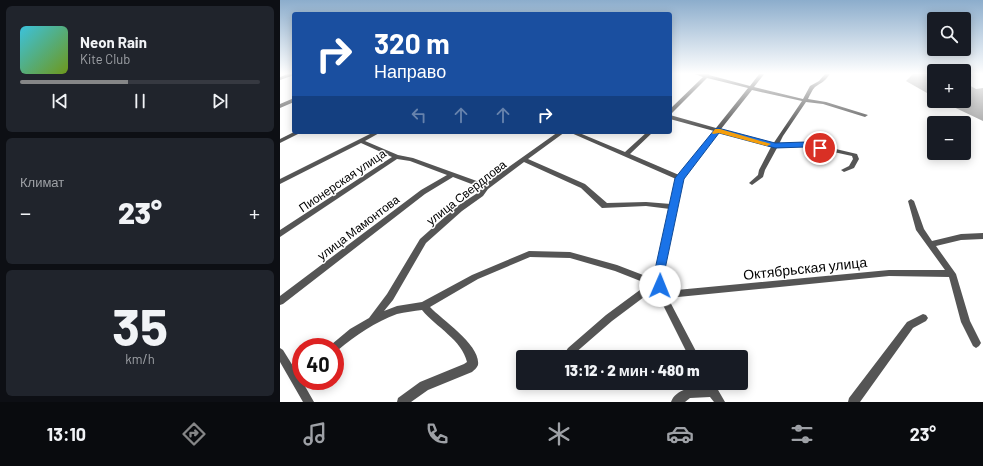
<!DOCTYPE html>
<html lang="ru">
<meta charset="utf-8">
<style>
body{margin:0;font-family:Barlow,sans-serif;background:#20242c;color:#f1f3f6;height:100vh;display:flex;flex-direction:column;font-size:15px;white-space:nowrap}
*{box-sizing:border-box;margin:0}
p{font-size:13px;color:#9ea1a6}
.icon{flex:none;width:22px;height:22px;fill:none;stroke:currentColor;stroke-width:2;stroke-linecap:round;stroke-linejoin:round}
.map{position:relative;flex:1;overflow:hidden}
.side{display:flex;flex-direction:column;gap:6px;padding:6px;background:#0d0f14;width:280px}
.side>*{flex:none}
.hud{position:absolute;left:12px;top:12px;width:380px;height:122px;border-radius:4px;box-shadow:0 2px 10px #0003;background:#1a4fa0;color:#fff;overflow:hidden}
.controls{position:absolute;left:647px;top:12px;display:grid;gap:8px}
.controls a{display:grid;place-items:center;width:44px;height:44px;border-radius:4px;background:#171b24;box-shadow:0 2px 10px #0003;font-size:20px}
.speed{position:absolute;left:12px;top:338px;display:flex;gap:8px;font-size:20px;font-weight:700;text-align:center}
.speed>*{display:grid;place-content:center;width:52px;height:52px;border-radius:50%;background:#171b24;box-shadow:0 2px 10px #0003;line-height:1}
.speed .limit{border:6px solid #d22;background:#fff;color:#111}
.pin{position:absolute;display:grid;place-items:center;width:34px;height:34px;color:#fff;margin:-17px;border:2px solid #fff;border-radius:50%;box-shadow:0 1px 4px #0007}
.me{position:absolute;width:44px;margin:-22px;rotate:1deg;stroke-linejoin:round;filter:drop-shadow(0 0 3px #0008)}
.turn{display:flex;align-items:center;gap:14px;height:84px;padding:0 16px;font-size:18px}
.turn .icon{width:52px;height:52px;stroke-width:2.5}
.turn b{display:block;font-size:28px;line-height:34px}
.lanes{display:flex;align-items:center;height:38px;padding:0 16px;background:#0003;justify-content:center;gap:20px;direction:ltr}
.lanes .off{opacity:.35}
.big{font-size:30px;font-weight:800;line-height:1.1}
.side .tile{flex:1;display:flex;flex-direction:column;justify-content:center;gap:6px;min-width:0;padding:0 14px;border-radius:6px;background:#20242c}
.side .dial{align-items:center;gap:0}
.dial b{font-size:52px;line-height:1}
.song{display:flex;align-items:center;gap:12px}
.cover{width:48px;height:48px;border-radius:6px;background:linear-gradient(135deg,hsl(190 70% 55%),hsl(80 70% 35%))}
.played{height:4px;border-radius:2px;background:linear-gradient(90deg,#858687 45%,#363941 45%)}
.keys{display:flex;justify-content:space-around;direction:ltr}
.heat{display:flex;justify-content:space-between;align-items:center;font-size:22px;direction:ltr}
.trip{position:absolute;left:236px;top:350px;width:232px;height:40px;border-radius:4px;background:#171b24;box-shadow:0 2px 10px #0003;font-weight:800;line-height:40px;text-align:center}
.tab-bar{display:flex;height:64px;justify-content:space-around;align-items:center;background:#090b0e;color:#9ea1a6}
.tab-bar .icon{width:28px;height:28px}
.tab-bar .on{color:#858687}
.tab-bar b{font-size:18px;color:#f1f3f6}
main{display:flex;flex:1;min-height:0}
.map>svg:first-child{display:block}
</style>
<main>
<section class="side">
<div class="tile">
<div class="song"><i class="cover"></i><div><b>Neon Rain</b><p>Kite Club</p></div></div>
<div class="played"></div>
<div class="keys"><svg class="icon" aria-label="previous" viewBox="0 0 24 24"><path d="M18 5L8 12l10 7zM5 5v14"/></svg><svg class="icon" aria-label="pause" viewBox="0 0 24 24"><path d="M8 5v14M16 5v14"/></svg><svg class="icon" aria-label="next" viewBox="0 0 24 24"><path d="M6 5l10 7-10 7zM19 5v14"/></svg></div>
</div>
<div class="tile"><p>Климат</p>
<div class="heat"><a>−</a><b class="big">23°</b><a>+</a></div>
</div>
<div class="tile dial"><b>35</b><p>km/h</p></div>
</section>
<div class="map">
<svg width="703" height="402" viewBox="0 0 703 402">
<rect width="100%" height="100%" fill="#fff"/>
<!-- water -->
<path fill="#a3a3a3" d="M654,73V97L626,81L633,74Z
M684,73H692V76L686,79L685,83L696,89L703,88V121L661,101H684Z"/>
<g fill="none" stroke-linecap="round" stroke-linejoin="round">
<!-- minor -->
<path fill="#555" fill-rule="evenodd" d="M10,73H14V75L0,80V77Z
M412,73L425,74L426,73H430L429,75L470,86L480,73H485L474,87L523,99L530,86L539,81L546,73H550C547,80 541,83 535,87C532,90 530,95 528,99L546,102L588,115L585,117L543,104L526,102L503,136L499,144L526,142L577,154L579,159L574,168L564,172L561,170L569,166L573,159L572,156L526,146L497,148L485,170L483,177L472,185L469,183L478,175L479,170L491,147L439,132L403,178L383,274L386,291L609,270H665L636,230L628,201L631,199L634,201L644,229L652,241L681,234L703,233V239L681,240L656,246L676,274L690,321L701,343L699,346L696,348L693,346L681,322L669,277L609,276L388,298L419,357H409L378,295L376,288L332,321L294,354L291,356L288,354L286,351L288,348L326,315L368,284L335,271L290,258L250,257L198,279L150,307C162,320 201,345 198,365C197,368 194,370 192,372L148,390L131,402H117L118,398L140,382L184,364L187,362C182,340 156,327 142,310C134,311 125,312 117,314C95,322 76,335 58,350L55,352V347H50L52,344L70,329L89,318L107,294L140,239L176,207L199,192L202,188L173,177L145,194L3,304L0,305V296L141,190L167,175L130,161L117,159L0,237V230L112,157L81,143L0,184V179L94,132H101L85,141L118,155L133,158L205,184L278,132H285L248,159L305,184L327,203L366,202L391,204L396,179L289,132H297L345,152L367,132H373L350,154L399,175L434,131L390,119V115L436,128L468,88L427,78L392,113L390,114V109L423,77ZM472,90L522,101L493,144L441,129ZM244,162L301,188L322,208L366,206L390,209L375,274L376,280L337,265L290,252L249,251L192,275L142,302L117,306L104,311L113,300L146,243L182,211L203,196L208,189Z
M14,98V102L0,108V104Z
M14,132H22L0,143V139Z
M643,314L646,315L648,318L646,321L633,328L580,402H568L569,398L627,322Z
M0,348L3,350L21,379V381H22L34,402H23L0,362Z
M423,383H434L445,402H434L430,397L410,398L405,402H391C396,389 412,387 424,386Z"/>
</g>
<!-- sky -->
<linearGradient id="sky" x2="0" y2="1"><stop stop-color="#8cadcc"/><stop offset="0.57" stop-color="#fff"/><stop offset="1" stop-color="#fff" stop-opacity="0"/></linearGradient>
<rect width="703" height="129" fill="url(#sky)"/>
<!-- route -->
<path fill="#1a73e8" stroke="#114b97" d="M438,128L495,143L526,142L544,148L540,150L526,147L495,148L439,133L404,179L384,274L386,286L384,289H377L374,274L395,178L435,129Z"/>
<!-- slow -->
<path fill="#f59e0b" d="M435,129H440L491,144L487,146L439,133L433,134L432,133Z"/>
<g text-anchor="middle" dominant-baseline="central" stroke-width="3" stroke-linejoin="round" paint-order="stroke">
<!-- street labels -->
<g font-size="12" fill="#000" stroke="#fff">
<text transform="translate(62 180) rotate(-34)">Пионерская улица</text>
<text transform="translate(186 192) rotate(-38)">улица Свердлова</text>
<text transform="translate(78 227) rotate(-37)">улица Мамонтова</text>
</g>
<!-- near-street labels -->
<g font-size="14" fill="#000" stroke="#fff">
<text transform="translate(525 268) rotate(-6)">Октябрьская улица</text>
</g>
</g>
</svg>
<div class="controls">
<a><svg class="icon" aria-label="search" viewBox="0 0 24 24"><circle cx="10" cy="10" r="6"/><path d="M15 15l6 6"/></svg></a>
<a>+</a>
<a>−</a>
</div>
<div class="speed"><div class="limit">40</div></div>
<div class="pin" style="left:540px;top:148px;background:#d93025"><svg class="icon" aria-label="arrive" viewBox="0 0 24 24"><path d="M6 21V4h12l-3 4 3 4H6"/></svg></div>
<svg class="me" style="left:380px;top:286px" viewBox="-20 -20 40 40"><circle r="19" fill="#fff"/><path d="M0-13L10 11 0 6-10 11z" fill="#1a73e8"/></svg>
<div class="trip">13:12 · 2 мин · 480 m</div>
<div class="hud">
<div class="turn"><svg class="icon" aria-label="right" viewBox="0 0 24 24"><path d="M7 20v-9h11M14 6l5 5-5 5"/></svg><div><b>320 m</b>Направо</div></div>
<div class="lanes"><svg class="icon off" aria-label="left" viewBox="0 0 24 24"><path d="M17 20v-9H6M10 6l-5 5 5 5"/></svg><svg class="icon off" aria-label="ahead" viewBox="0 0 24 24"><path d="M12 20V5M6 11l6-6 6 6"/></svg><svg class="icon off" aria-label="ahead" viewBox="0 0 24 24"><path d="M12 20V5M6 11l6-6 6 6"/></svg><svg class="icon" aria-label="right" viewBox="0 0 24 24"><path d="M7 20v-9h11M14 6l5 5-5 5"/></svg></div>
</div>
</div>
</main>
<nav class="tab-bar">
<b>13:10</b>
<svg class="icon on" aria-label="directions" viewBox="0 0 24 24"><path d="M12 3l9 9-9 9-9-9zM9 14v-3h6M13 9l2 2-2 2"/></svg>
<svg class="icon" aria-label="music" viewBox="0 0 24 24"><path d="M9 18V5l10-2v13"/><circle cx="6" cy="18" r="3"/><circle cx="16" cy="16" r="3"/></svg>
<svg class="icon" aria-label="phone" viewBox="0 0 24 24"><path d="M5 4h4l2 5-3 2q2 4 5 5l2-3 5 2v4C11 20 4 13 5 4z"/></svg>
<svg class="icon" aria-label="climate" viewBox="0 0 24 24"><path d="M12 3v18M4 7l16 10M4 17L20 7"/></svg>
<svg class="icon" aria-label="car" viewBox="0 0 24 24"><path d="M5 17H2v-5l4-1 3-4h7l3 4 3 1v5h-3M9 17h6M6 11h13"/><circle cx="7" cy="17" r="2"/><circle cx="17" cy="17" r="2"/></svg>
<svg class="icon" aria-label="filters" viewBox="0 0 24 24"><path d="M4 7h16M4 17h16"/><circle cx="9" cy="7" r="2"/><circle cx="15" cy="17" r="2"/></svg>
<b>23°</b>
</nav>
